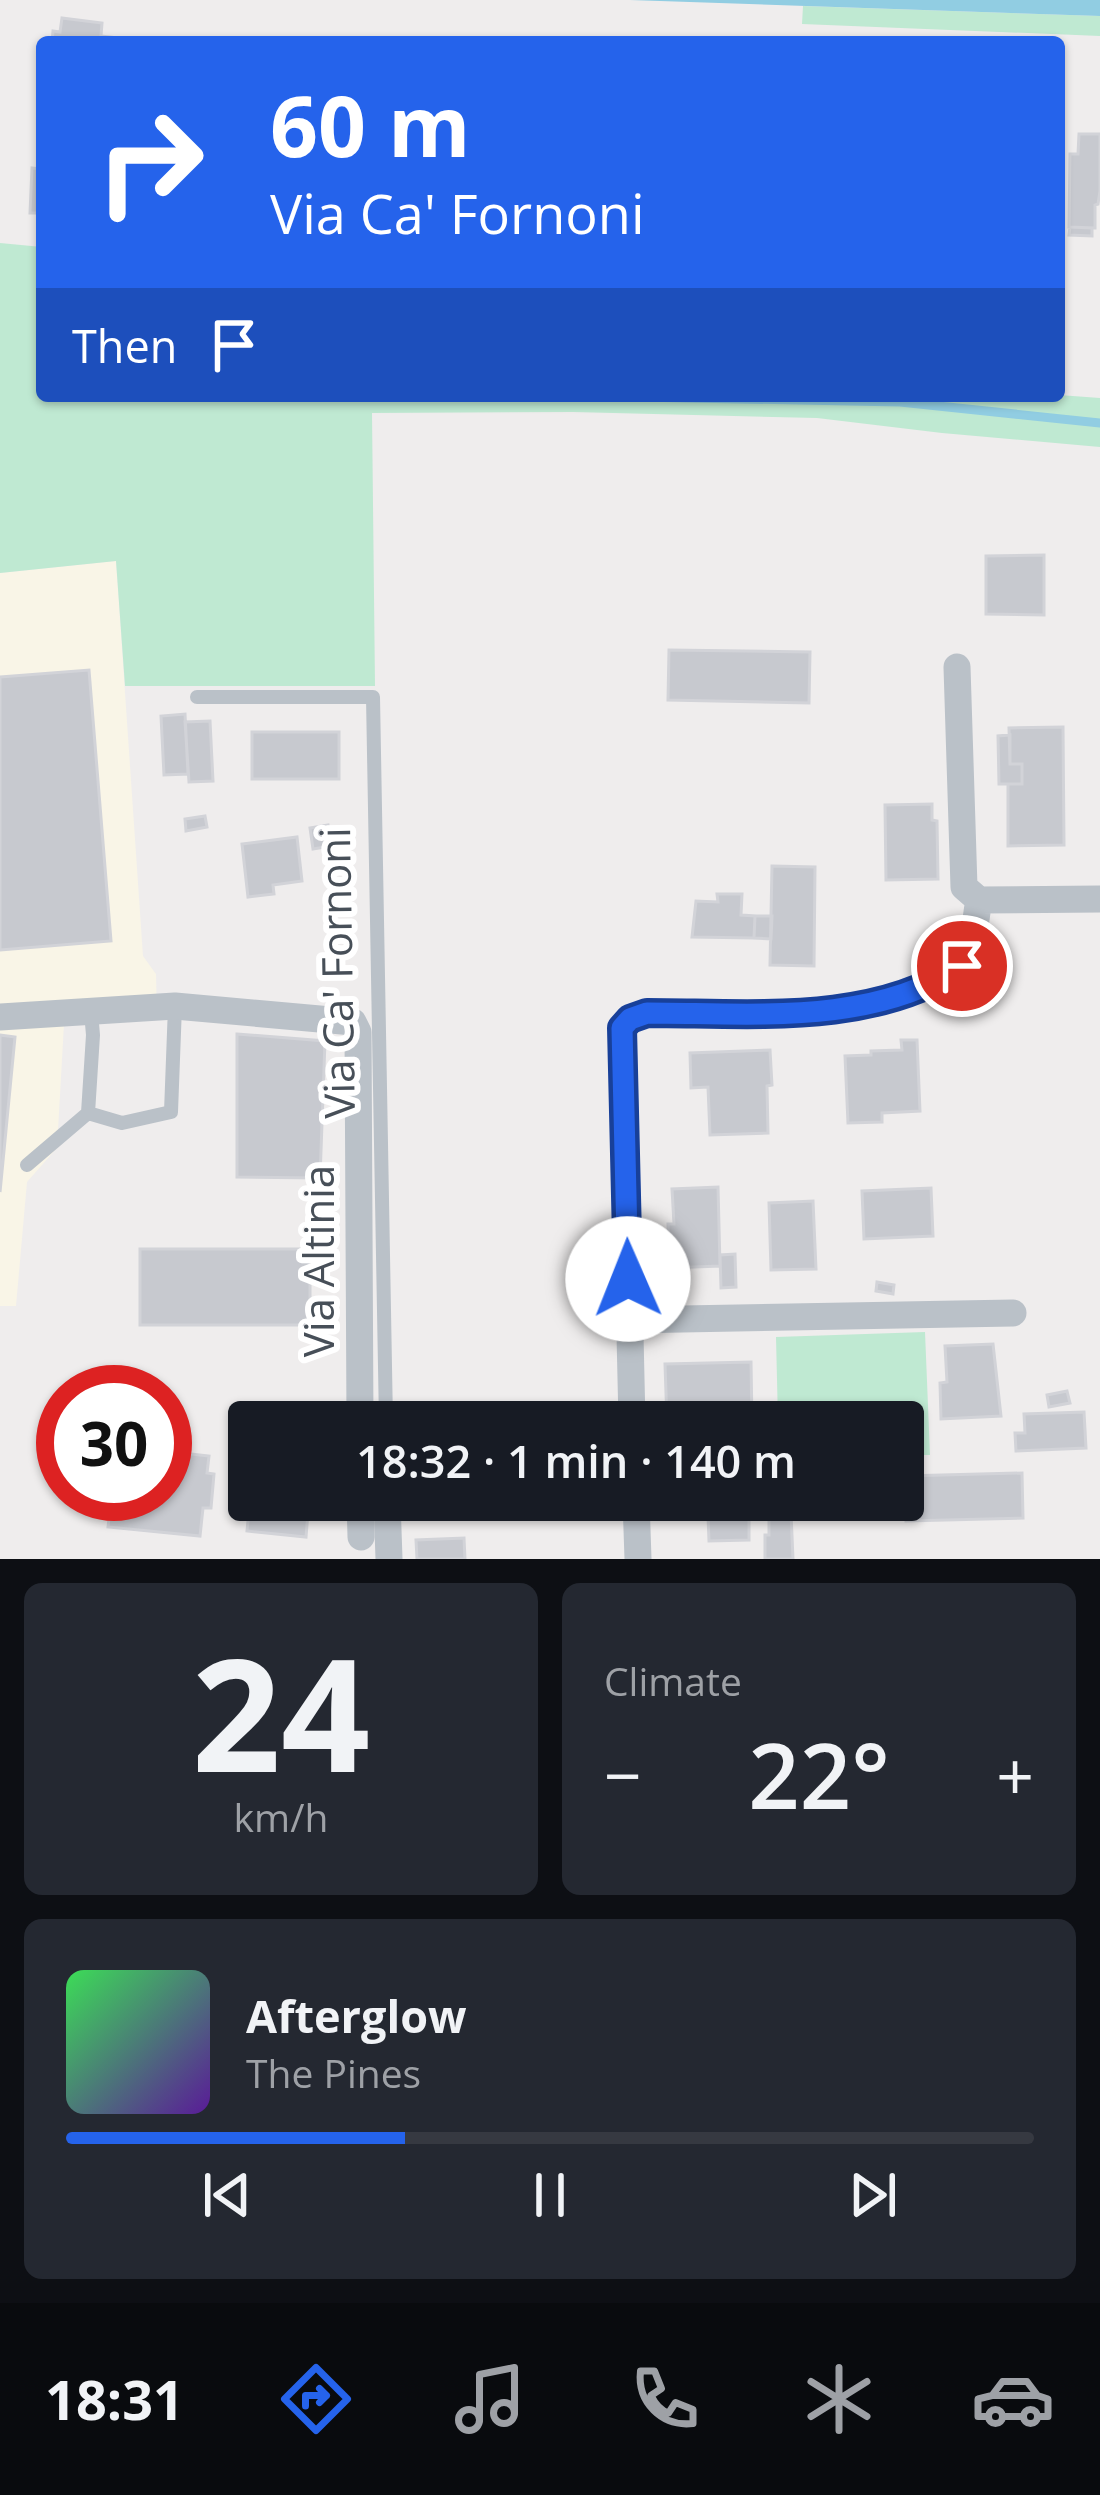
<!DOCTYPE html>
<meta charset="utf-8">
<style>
body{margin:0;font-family:"Open Sans",sans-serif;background:#242831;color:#f1f3f6;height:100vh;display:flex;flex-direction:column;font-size:45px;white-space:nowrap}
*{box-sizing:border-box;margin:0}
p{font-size:39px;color:#9ea1a6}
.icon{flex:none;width:66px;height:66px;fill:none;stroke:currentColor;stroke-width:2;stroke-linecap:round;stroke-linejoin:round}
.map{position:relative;height:1559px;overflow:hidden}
.side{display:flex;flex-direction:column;gap:24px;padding:24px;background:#0d0f14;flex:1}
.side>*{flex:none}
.hud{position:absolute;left:36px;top:36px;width:1029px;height:366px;border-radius:12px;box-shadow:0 3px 9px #0004;background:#2563eb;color:#fff;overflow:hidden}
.speed{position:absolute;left:36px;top:1365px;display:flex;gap:24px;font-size:60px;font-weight:700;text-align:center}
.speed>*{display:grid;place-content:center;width:156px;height:156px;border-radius:50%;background:#171b24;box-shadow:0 3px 9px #0004;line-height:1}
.speed .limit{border:18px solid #d22;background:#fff;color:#111}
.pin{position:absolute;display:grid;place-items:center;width:102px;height:102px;color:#fff;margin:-51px;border:6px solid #fff;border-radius:50%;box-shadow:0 3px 12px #0007}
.me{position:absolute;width:132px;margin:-66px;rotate:359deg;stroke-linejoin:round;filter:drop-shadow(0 0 9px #0008)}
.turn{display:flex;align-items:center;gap:42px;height:252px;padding:0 36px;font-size:54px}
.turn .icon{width:156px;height:156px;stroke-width:2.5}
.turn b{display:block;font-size:84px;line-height:102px}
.then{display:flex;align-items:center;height:114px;padding:0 36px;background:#0003;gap:24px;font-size:45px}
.big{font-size:90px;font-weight:600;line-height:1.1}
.side .widget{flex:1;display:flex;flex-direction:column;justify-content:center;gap:18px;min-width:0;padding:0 42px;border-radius:18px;background:#242831}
.side .dial{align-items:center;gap:0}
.dial b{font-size:156px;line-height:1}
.song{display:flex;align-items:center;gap:36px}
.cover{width:144px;height:144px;border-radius:18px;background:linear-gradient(135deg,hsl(130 70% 55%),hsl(270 70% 35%))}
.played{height:12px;border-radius:6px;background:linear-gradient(90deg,#2563eb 35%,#363941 35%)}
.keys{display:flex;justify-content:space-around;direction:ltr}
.heat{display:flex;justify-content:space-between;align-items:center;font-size:66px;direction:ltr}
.side .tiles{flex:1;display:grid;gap:24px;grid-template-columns:1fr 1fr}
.widget:last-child{grid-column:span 2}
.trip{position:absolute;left:228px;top:1401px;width:696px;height:120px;border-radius:12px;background:#171b24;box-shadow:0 3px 9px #0004;font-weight:600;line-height:120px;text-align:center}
.menu{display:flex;height:192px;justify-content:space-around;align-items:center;background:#090b0e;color:#9ea1a6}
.menu .icon{width:84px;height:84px}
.menu .current{color:#2563eb}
.menu b{font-size:54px;color:#f1f3f6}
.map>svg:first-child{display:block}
</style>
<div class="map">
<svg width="1100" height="1559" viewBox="0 0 1100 1559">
<rect width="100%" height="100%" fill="#efeded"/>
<!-- commercial -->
<path fill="#f9f5e7" d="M116,561L143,956L156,974L157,1017L64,1024L57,1148L27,1182L16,1306H0V573Z"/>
<!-- green -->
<path fill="#bfe9d2" d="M803,6L1100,16V36L802,24Z
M0,243L42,247V396L1059,395L1100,398V447L942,433L817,418L573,412L372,413L375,686H125L116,561L0,573Z
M925,1332L930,1455H903V1422H778L776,1337Z"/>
<!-- water -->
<path fill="#91cde2" d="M630,0H1100V16Z"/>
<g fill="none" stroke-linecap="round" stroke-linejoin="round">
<!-- stream -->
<path stroke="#91cde2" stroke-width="9" d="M589,396L900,402L1100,423"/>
</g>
<!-- building -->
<path fill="#c7c9cf" stroke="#d2d3d8" stroke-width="3" d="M62,18L102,23L101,36L127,39L126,42H52L53,31L60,32Z
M1079,134H1100V191L1098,204L1095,205V228L1069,227L1070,154H1078Z
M32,168L42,169V213H30Z
M1070,227L1092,228V236L1069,235Z
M1044,555V615L986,614V556Z
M669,650L810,652L809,703L668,700Z
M89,670L111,941L0,950V677Z
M185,714L188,774L164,775L161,716Z
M210,721L213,781L189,782L185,722Z
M1063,727L1064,845L1008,846V784H1022V764H1010L1009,728Z
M252,732H339V779H252Z
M1010,735V764H1022V784H999L998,736Z
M932,804V820L937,821L938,879L886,880L885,805Z
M205,816L207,827L186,831L185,819Z
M328,825L331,846L313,849L310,828Z
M297,837L302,881L273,885L274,894L248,897L242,844Z
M772,866L815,867L814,966L770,965Z
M717,894H742L741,915L755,916L754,938L692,937L696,901L718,902Z
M755,916H772L771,939L754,938Z
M237,1034L325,1041L320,1178L237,1177Z
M0,1035L15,1037L0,1192Z
M901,1040H917L920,1111L882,1113V1122L848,1123L845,1056L871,1055V1051L902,1050Z
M770,1050L772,1085L767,1086L768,1133L710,1135L708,1087L691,1088L690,1053Z
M718,1187L720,1266L669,1268L668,1224H674L672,1189Z
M931,1188L933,1236L864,1239L862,1191Z
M813,1201L816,1269L771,1270L769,1203Z
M140,1249H310V1325H140Z
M735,1254L736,1287L721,1288L720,1255Z
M877,1282L894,1285L893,1294L876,1291Z
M993,1344L1001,1416L941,1419L940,1383L947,1382L945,1346Z
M751,1362L752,1422H667L665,1364Z
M1067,1391L1070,1403L1049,1407L1047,1395Z
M1084,1412L1086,1448L1016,1451L1015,1433H1025L1024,1414Z
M165,1451L209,1456L207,1473L214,1474L211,1508H203L200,1536L108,1527L111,1502L104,1501V1494H165Z
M1022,1473L1023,1518L906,1521L905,1476Z
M250,1500H309L306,1537L247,1531Z
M721,1500H799V1513H791L793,1559H765V1535H769V1514L722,1515Z
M722,1515H749V1540L709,1541L708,1516Z
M464,1538L465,1559H417L416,1540Z"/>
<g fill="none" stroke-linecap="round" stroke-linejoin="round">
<!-- lane -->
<path stroke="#bac1c8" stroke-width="14" d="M197,697H373L386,1422
M91,1012L93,1035L88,1113L122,1123L171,1112L175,1006
M27,1165L88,1113"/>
<!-- street -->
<path stroke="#bac1c8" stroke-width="27" d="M957,667L964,887L979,900
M0,1017L175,1006L353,1022L358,1032L360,1422
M628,1320L1013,1313
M632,1422L623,1028L630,1019L648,1013C741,1014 845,1023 932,982C943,978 957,973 964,963C975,947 975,919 979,900L1100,899
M360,1500L361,1537
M387,1500L389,1559
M636,1500L638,1559"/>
</g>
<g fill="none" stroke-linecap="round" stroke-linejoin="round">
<!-- route casing -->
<g stroke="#184099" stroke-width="30">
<path id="route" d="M628,1279L622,1028L630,1019L647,1013C751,1013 872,1026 962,966"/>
</g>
<!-- route -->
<use href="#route" stroke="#2563eb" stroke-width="21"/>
</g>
<g text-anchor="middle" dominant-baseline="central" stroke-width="12" stroke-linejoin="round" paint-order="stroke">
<!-- street labels -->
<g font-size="42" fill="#474f58" stroke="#fff">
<text transform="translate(336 973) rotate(-91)">Via Ca' Fornoni</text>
<text transform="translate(317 1261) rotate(-90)">Via Altinia</text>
</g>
</g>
</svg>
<div class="speed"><div class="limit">30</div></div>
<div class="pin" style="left:962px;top:966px;background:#d93025"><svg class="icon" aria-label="arrive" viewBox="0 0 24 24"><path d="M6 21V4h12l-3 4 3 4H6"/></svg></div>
<svg class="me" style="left:628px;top:1279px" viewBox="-20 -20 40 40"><circle r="19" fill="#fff"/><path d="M0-13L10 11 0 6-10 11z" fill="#2563eb"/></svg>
<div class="trip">18:32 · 1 min · 140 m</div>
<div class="hud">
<div class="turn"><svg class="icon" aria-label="right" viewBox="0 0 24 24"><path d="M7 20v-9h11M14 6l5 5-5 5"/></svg><div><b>60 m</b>Via Ca' Fornoni</div></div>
<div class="then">Then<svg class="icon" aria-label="arrive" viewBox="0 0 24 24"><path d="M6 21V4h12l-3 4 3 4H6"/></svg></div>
</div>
</div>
<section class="side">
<div class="tiles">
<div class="widget dial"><b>24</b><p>km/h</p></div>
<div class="widget"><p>Climate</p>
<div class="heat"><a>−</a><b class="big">22°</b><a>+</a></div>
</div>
<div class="widget">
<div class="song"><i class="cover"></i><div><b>Afterglow</b><p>The Pines</p></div></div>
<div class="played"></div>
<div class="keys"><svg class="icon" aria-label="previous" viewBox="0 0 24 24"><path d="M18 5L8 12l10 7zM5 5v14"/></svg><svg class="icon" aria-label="pause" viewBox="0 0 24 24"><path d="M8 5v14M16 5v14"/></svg><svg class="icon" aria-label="next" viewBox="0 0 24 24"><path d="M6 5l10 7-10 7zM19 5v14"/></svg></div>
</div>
</div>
</section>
<nav class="menu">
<b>18:31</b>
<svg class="icon current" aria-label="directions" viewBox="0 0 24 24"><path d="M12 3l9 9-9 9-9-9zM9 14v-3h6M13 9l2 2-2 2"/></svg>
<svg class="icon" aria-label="music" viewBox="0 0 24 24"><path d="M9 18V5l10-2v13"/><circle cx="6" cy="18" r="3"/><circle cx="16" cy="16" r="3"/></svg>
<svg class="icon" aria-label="phone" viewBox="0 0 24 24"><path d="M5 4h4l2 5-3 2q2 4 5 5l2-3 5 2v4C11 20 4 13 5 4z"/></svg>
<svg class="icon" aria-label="climate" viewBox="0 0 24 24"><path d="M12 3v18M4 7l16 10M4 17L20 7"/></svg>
<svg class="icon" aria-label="car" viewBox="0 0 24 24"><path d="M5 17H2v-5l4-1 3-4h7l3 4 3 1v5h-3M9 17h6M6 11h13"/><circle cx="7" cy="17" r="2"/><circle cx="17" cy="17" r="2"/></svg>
</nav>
